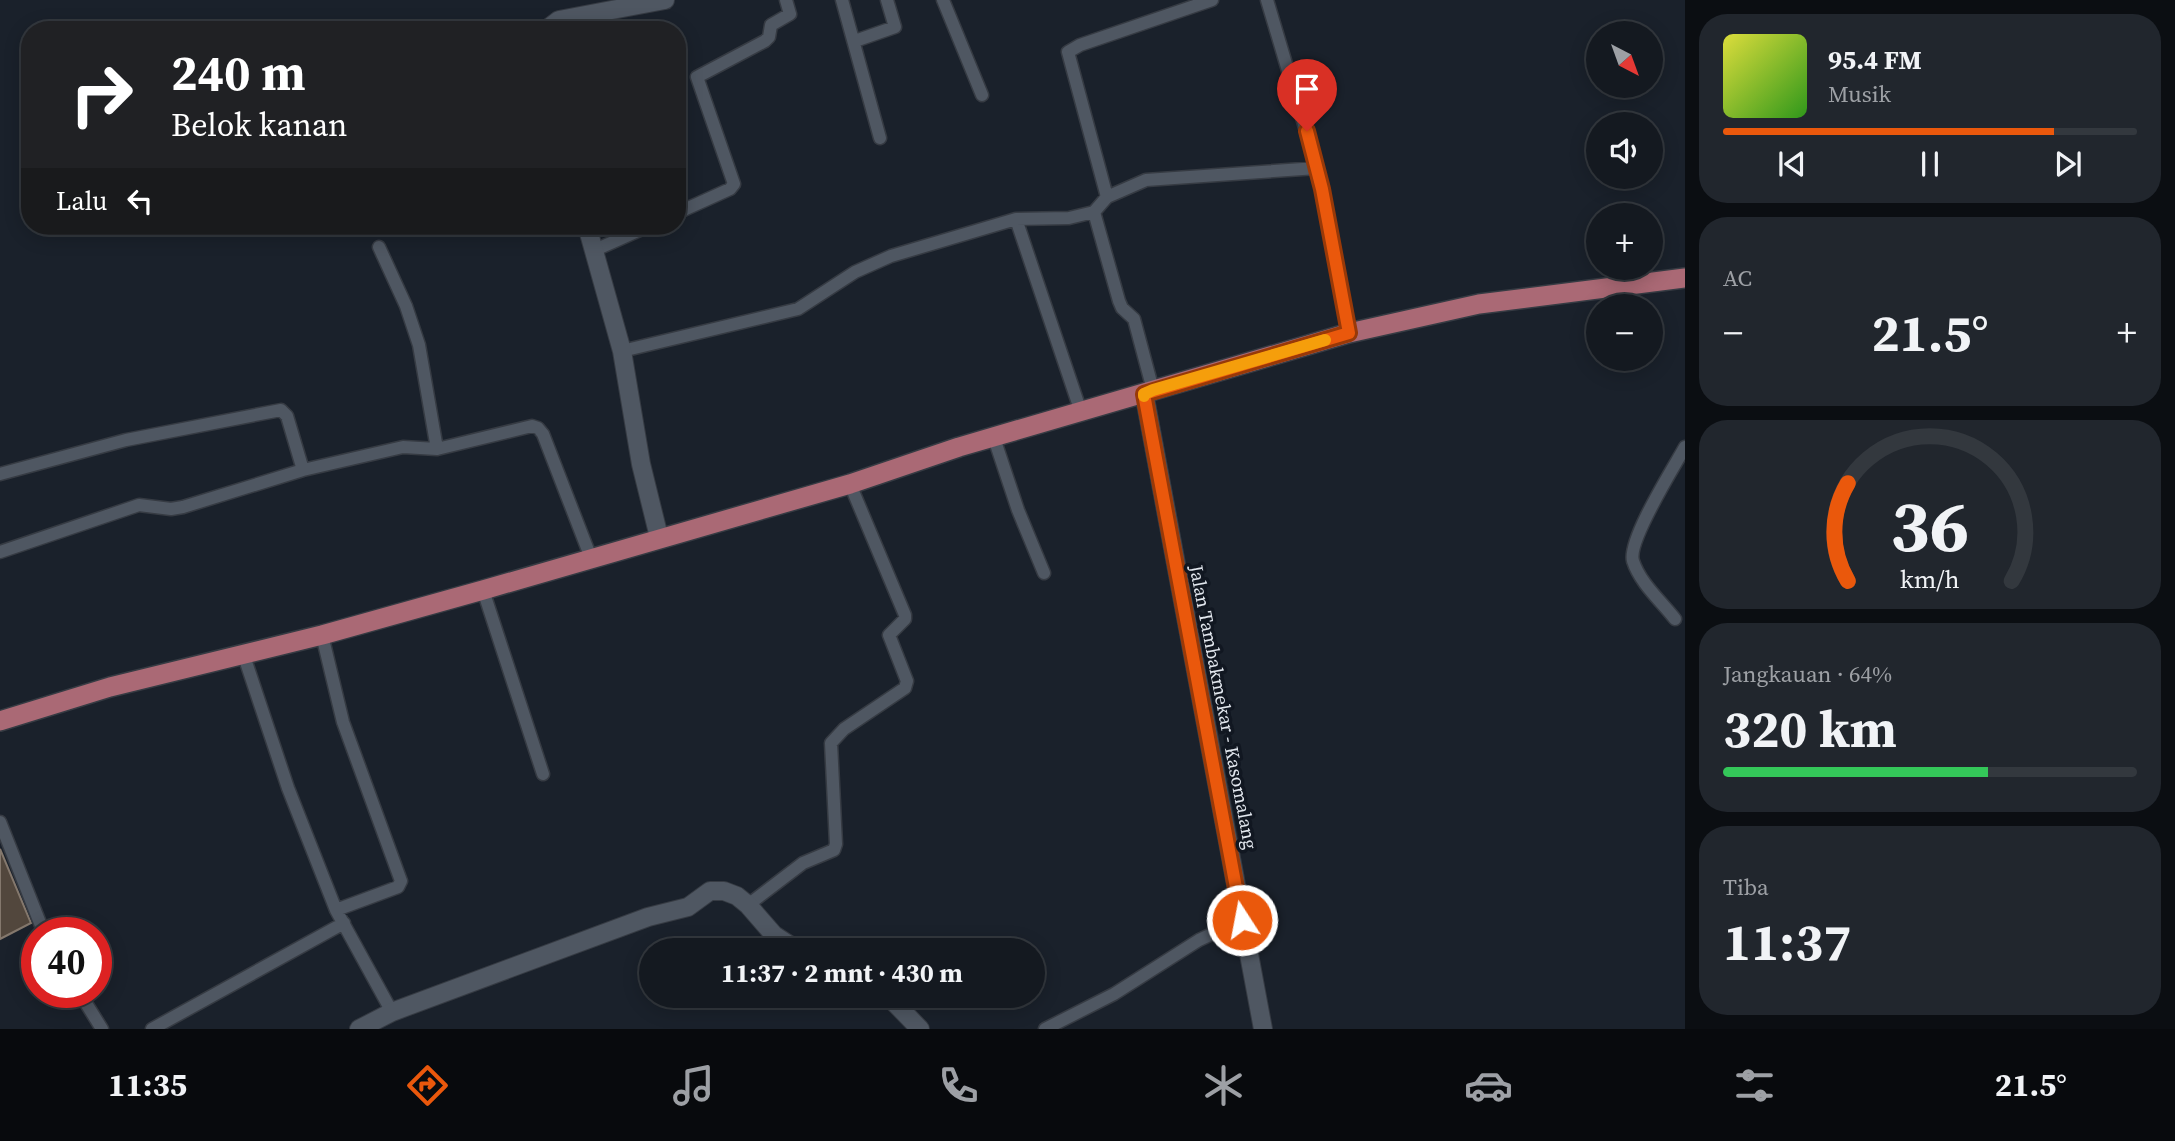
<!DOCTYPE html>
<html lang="id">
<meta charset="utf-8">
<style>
body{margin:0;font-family:"Source Serif 4",serif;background:#21262d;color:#f1f3f6;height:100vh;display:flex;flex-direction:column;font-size:26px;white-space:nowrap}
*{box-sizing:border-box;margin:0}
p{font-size:23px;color:#9da0a5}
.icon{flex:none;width:38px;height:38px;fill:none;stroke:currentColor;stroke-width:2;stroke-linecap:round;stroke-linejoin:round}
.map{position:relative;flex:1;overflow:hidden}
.side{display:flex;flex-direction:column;gap:14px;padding:14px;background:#0b0e12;width:490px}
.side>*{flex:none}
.guide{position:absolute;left:21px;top:21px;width:665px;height:214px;border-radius:28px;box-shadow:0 4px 18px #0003,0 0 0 2px #33383e;background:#202124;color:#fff;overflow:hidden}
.needle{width:46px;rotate:139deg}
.controls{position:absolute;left:1586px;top:21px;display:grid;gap:14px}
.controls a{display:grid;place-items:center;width:77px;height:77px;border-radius:50%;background:#141920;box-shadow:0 4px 18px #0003,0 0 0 2px #33383e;font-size:35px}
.speed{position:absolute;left:21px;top:917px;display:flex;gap:14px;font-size:35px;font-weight:700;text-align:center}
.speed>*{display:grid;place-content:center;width:91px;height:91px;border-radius:50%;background:#141920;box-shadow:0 4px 18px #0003,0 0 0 2px #33383e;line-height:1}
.speed .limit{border:10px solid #d22;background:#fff;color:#111}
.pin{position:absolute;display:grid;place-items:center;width:60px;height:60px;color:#fff;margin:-72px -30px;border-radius:50% 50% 50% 0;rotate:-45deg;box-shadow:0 0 7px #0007}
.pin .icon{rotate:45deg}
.me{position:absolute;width:77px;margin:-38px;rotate:349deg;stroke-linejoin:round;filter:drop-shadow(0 0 5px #0008)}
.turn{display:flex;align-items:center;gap:24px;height:147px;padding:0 35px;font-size:32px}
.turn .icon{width:91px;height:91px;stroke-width:2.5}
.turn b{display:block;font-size:49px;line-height:60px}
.then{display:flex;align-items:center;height:66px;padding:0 35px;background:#0003;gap:14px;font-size:26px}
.big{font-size:52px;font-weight:700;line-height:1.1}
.side .tile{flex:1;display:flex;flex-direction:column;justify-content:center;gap:10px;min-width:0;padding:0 24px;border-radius:28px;background:#21262d}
.side .dial{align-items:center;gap:0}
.dial svg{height:182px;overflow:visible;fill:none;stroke:#33383e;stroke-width:7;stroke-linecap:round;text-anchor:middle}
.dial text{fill:#f1f3f6;stroke:none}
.song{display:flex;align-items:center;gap:21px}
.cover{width:84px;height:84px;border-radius:10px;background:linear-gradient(135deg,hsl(60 70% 55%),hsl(110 70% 35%))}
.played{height:7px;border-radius:4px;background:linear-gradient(90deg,#ea580c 80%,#33383e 80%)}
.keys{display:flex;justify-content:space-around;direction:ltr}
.heat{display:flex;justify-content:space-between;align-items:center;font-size:38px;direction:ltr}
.charge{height:10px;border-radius:5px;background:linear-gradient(90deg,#34c759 64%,#33383e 0)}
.trip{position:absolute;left:639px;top:938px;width:406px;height:70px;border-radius:35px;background:#141920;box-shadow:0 4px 18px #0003,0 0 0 2px #33383e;font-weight:700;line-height:70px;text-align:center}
.dock{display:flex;height:112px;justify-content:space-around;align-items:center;background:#080a0d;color:#9da0a5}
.dock .icon{width:49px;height:49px}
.dock .active{color:#ea580c}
.dock b{font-size:32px;color:#f1f3f6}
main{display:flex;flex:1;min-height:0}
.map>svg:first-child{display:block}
</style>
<main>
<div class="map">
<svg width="1685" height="1029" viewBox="0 0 1685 1029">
<rect width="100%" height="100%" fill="#1a212b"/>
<!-- building -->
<path fill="#52473d" stroke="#84786d" stroke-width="2" d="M0,849L31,923L0,939Z"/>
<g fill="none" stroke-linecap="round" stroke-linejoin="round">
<!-- street casing -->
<g stroke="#363b43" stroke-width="15">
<path id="street" d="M842,0L880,138
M943,0L982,95
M1267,0L1317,168L1349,333
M855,41L895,27L887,0
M1107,197L1068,52L1080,45L1212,0
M1094,212L1119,301L1122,308L1134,319L1153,390
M677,213L730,189L734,184L697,77L765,41L769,37L771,25L790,14L786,0
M1016,219L1081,412
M379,247L406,306L419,345L437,449
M595,250L649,226
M622,351L798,309L855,272L891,256L1016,219L1069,218L1094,212L1107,197L1146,180L1317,168
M994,438L1018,510L1044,573
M0,474L126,440L281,410L287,416L303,470
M0,552L139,505L171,509L183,507L303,470L403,447L437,449L532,426L538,428L543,434L591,558
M483,590L543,774
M1675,619C1661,601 1640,583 1633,561C1627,541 1674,467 1685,447
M322,635L343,722L401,881L398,887L336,910
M244,656L288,788L336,910L392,1012
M0,822L44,933
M748,905L803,863L834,850L836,844L831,743L844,729L905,688L907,681L889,635L905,619V615L850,484
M79,992L102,1029
M152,1029L344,923
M1045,1029L1114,994L1199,940L1242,920"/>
</g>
<!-- secondary casing -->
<g stroke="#363b43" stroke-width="20">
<path id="secondary" d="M546,30L559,20L665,0
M587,226L622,351L641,464L659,537
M1144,393L1263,1029
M888,996L920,1029
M359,1029L392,1012L648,917L688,907L710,891H724L737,896L748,905L774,935L797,950"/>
</g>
<!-- primary casing -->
<g stroke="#363b43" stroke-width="22">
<path id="primary" d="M0,721L110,687L322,635L483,590L850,484L959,447L1349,333L1479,304L1685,278"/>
</g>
<!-- street -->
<use href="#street" stroke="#4f5762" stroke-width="12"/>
<!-- secondary -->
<use href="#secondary" stroke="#4f5762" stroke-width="18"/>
<!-- primary -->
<use href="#primary" stroke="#aa6975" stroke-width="19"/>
</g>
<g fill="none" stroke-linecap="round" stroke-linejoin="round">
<!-- route casing -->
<g stroke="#983908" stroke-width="18">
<path id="route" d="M1242,920L1144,394L1349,333L1322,189L1307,131"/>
</g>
<!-- route -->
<use href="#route" stroke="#ea580c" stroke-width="12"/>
<!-- slow -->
<path stroke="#f59e0b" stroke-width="12" d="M1144,396V394L1153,390L1325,340"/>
</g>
<g text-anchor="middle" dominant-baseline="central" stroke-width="7" stroke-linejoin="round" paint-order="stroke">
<!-- street labels -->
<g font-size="19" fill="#e2e7ee" stroke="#111721">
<text transform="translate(1224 707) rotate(79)">Jalan Tambakmekar - Kasomalang</text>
</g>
</g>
</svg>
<div class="controls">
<a><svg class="needle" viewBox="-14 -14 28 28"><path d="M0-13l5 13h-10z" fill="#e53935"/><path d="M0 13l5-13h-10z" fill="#9da0a5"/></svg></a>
<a><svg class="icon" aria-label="sound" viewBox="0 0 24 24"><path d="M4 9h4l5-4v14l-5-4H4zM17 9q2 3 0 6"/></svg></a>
<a>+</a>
<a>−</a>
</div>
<div class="speed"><div class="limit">40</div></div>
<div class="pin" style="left:1307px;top:131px;background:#d93025"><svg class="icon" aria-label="arrive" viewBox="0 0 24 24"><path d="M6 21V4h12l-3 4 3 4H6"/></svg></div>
<svg class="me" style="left:1242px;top:920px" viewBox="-20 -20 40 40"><circle r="17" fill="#ea580c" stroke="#fff" stroke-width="3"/><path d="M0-11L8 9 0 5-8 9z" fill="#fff"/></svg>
<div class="trip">11:37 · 2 mnt · 430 m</div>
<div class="guide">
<div class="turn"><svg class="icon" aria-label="right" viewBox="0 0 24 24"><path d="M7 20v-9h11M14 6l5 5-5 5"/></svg><div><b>240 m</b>Belok kanan</div></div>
<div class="then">Lalu<svg class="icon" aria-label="left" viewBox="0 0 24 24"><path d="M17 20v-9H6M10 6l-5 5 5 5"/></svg></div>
</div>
</div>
<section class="side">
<div class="tile">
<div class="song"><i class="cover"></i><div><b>95.4 FM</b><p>Musik</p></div></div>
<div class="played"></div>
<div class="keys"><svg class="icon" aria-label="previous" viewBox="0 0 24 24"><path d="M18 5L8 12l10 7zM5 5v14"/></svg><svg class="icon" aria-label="pause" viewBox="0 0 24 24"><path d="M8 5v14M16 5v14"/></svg><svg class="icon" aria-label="next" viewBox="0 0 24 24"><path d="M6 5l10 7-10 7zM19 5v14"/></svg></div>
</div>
<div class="tile"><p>AC</p>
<div class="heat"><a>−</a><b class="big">21.5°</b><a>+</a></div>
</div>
<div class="tile dial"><svg viewBox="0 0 100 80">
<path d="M14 69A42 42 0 1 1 86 69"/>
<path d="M14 69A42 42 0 0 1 14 26" stroke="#ea580c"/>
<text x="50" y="56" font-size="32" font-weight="700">36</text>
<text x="50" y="72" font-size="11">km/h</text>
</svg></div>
<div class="tile"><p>Jangkauan · 64%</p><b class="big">320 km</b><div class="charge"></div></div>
<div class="tile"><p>Tiba</p><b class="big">11:37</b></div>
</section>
</main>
<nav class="dock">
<b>11:35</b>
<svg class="icon active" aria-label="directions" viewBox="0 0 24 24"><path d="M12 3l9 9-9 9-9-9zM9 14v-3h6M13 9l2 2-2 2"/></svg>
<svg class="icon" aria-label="music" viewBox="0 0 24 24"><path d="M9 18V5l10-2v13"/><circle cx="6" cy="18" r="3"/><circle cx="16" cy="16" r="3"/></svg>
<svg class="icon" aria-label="phone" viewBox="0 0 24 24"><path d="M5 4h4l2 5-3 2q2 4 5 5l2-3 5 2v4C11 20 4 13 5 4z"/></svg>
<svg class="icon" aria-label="climate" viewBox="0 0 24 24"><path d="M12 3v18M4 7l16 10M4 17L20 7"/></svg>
<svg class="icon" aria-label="car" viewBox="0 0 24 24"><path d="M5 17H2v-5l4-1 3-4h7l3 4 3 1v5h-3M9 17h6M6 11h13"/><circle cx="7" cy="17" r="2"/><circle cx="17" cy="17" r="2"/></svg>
<svg class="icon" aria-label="filters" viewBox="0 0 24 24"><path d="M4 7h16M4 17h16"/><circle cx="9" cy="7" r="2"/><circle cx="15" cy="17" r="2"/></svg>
<b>21.5°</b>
</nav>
